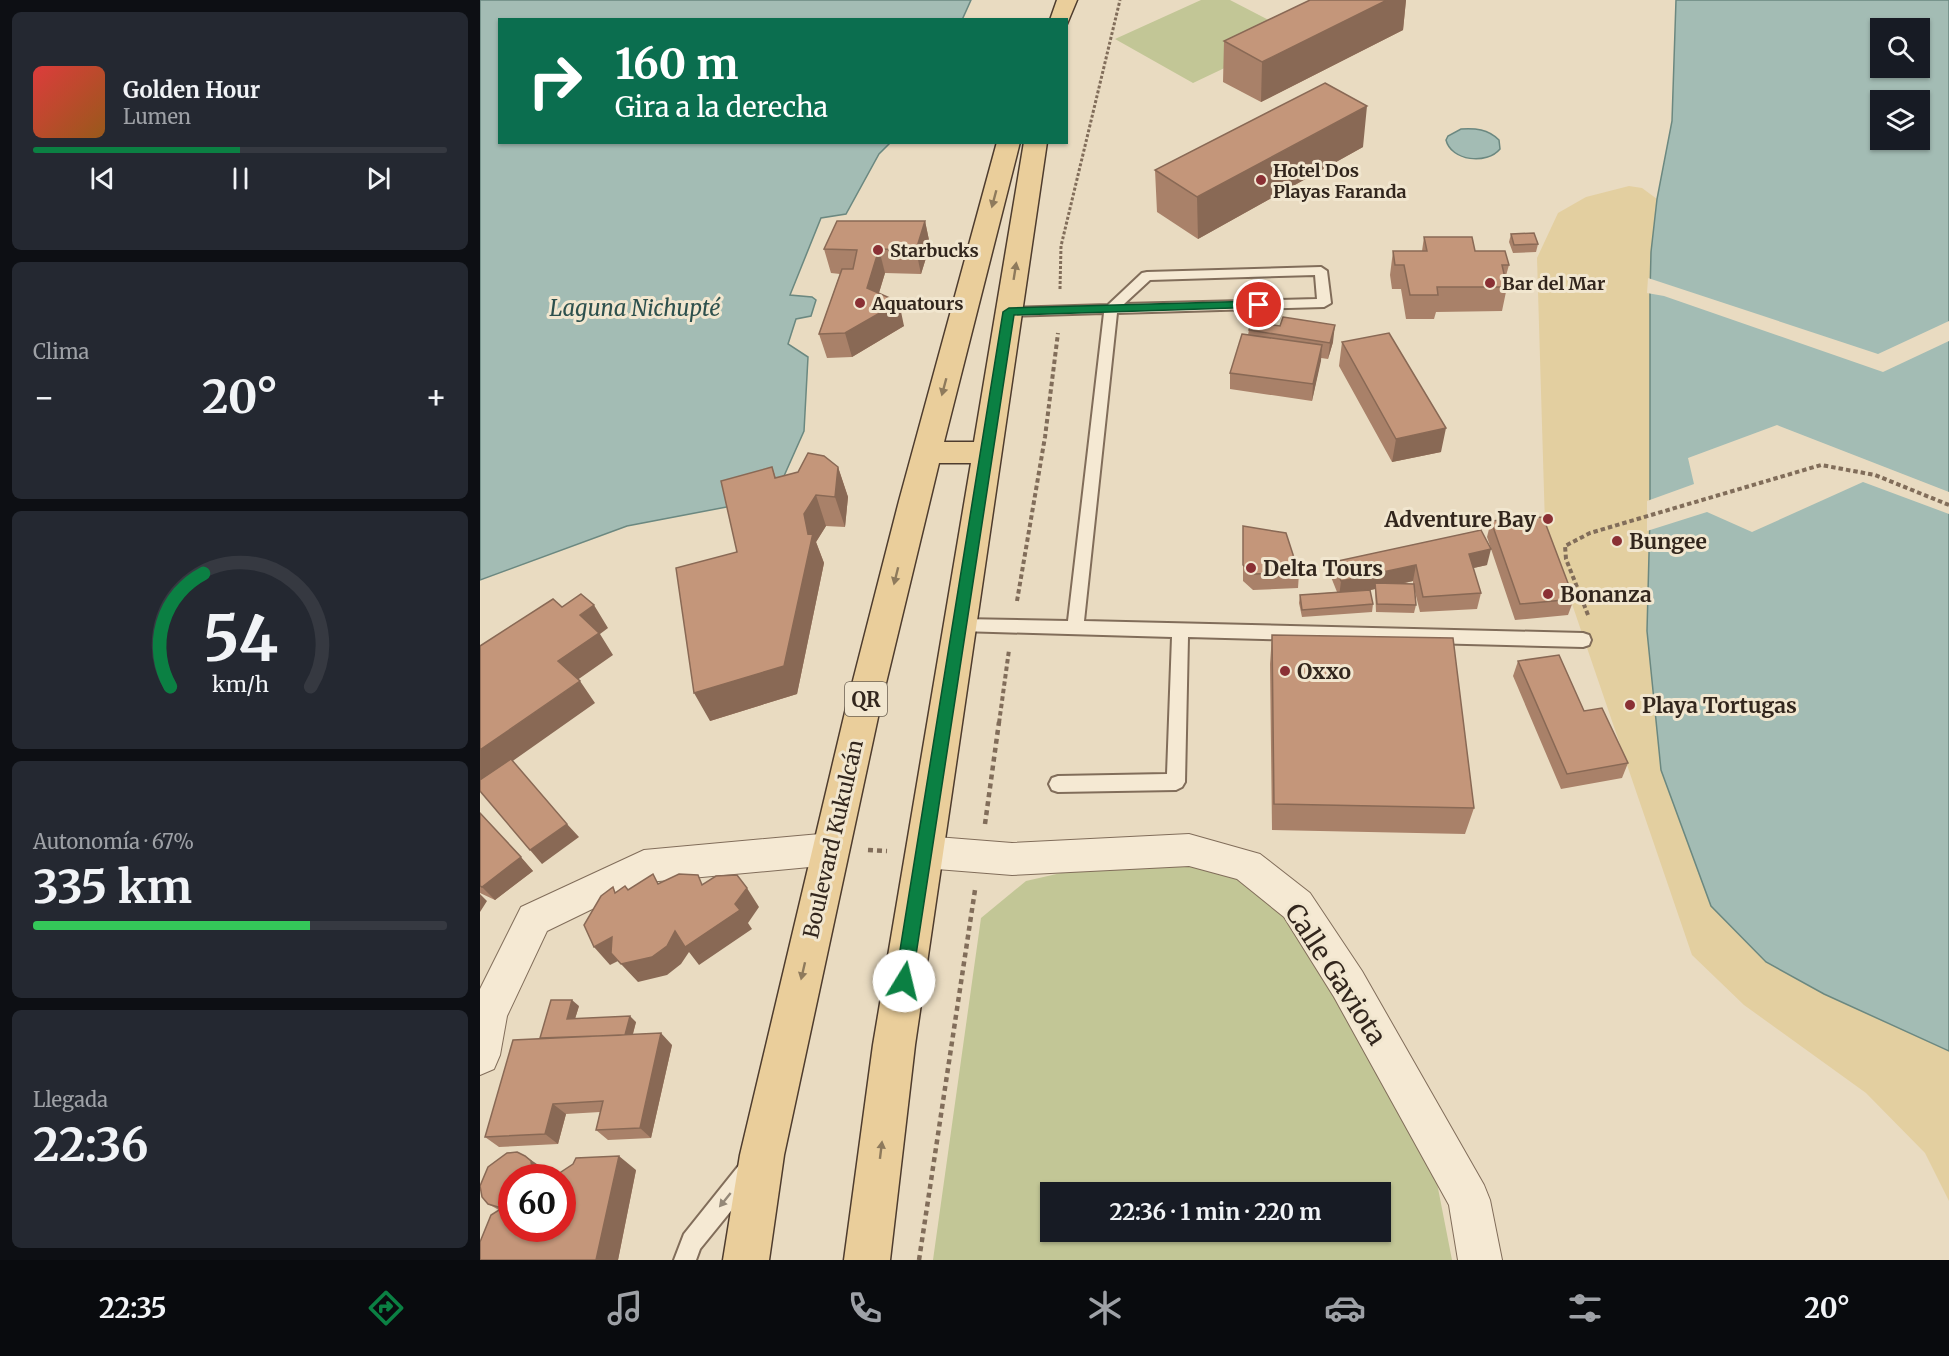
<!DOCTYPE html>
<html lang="es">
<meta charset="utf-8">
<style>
body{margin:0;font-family:Merriweather,serif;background:#242831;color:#f1f3f6;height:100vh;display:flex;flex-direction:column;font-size:22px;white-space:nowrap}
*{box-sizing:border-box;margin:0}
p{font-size:20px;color:#9ea1a6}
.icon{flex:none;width:33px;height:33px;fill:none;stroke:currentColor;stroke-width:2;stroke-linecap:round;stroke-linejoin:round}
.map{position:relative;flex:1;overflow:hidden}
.details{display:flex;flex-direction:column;gap:12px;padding:12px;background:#0d0f14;width:480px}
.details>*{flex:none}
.banner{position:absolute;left:18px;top:18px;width:570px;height:126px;border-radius:0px;box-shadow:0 2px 4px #0004;background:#0b6e4f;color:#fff;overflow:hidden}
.buttons{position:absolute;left:1390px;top:18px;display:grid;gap:12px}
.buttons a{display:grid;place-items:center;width:60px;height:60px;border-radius:0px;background:#171b24;box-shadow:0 2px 4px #0004;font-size:30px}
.speed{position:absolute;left:18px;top:1164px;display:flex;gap:12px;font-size:30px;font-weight:700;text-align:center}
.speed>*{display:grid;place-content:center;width:78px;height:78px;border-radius:50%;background:#171b24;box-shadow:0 2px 4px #0004;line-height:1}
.speed .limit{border:9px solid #d22;background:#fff;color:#111}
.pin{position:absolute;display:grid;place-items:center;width:51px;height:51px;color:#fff;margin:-26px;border:3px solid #fff;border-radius:50%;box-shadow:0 2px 6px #0007}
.me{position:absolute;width:66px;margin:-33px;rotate:9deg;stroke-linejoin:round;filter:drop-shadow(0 0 4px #0008)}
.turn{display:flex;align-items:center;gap:21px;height:126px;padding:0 18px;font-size:27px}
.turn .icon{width:78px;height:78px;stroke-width:2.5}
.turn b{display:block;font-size:42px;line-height:51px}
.big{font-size:45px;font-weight:700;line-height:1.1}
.details .widget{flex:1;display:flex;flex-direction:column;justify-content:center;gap:9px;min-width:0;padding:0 21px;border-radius:9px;background:#242831}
.details .dial{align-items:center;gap:0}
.dial svg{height:156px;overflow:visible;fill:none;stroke:#363941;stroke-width:7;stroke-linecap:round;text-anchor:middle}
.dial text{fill:#f1f3f6;stroke:none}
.song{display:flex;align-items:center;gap:18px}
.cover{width:72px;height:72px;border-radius:9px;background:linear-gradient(135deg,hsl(0 70% 55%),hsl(30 70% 35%))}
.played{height:6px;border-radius:3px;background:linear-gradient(90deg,#0b8043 50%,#363941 50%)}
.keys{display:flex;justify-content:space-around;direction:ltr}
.heat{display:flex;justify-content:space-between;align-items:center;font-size:33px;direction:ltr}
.charge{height:9px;border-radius:4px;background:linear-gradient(90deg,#34c759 67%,#363941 0)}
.trip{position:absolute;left:560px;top:1182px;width:351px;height:60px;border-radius:0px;background:#171b24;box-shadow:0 2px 4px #0004;font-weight:700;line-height:60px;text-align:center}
.dock{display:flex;height:96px;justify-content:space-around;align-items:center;background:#090b0e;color:#9ea1a6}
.dock .icon{width:42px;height:42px}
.dock .current{color:#0b8043}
.dock b{font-size:27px;color:#f1f3f6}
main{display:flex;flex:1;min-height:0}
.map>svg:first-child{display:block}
</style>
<main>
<section class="details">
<div class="widget">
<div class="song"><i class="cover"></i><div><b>Golden Hour</b><p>Lumen</p></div></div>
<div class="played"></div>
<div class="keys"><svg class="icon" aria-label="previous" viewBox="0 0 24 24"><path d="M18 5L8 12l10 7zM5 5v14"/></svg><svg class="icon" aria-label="pause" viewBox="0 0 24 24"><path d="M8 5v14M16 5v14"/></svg><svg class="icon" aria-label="next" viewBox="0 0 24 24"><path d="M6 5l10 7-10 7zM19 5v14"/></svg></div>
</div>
<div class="widget"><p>Clima</p>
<div class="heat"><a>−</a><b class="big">20°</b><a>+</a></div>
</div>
<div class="widget dial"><svg viewBox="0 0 100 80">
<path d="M14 69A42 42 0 1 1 86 69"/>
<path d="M14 69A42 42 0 0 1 31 11" stroke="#0b8043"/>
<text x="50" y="56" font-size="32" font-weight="700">54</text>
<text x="50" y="72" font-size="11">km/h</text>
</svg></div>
<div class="widget"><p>Autonomía · 67%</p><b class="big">335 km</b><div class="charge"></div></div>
<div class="widget"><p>Llegada</p><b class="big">22:36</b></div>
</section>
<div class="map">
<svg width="1469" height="1260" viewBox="0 0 1469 1260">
<rect width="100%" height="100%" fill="#e9dbc1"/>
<!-- green -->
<path fill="#c2c696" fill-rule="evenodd" d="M721,0H750L816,34L713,83L635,39Z
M725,840L827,913L942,1106L972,1260H453L501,918L546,881ZM570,1192H900V1232H570Z"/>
<!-- sand -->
<path fill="#e3cfa0" d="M1149,186L1162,188L1177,199L1171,252L1170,292V516L1167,631L1231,906L1286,962L1344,994L1469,1051V1201L1445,1153L1386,1093L1264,1005L1212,955L1065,525L1057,258L1078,213L1106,197Z"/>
<!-- water -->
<path fill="#a3bcb4" stroke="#6b8880" stroke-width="1.5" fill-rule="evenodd" d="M0,0H491L482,20H20V142L410,143L399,154L366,214L341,218L310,295L332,297L336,300L331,316L316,319L308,344L328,357L324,431L304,476L257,505L147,526L0,580Z
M1196,0H1469V1051L1344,994L1286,962L1231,906L1181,770L1167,631L1170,516V292L1171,252L1177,199L1192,121ZM1401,28H1440V68H1401ZM1401,100H1440V140H1401Z
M981,129C995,128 1008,129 1019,140L1020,149C1007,165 971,161 966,140L968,136Z"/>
<!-- pier -->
<path fill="#e9dbc1" d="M1168,278L1398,354L1469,321V341L1403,372L1184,296L1167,293Z
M1297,425L1469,492V514L1383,482L1272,532L1227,512L1167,531V501L1214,484L1208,458Z"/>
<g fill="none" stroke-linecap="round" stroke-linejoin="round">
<!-- lane casing -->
<g stroke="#816d5a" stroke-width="4">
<path id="lane" d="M841,267L847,271L851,303L844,307L637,313L604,621L1103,633L1109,635L1111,640L1109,645L1103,647L708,637L705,782L702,787L696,790L578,792L572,790L569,784L572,778L578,776L687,774L692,637L480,631L474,630L472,625L474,620L480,619L588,621L624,313L529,316L522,312L529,308L628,305L662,273L667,272ZM835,275L837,299L644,304L670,280Z
M268,1161L276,1164L279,1172L276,1180L220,1249L216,1260H194L204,1234L260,1164Z"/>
</g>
<!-- street casing -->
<g stroke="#816d5a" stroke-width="2">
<path id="street" d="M351,833L364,838L369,849L364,860L351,865L168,882L67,931L27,1016L20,1055L14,1069L0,1075V989L41,907L164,850Z
M709,834L780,854L830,893L882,971L1004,1185L1010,1200L1022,1260H978L969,1205L854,997L804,917L757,879L709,866L532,875L444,868L431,863L426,852L431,841L444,836L532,843Z"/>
</g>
<!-- primary casing -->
<g stroke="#4e3c2e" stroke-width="3">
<path id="primary" d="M577,0H597L587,24L586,20H570Z
M517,142H540L464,442H494L544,142H567L435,1045L410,1260H364L393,1045L491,463H459L400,708L304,1155L289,1260H243L260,1155L366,708L419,501Z"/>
</g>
<!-- path-far2 -->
<path stroke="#816d5a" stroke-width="3" stroke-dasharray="3 2" stroke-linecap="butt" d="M580,289L581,246L640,0"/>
<!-- path-far1 -->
<path stroke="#816d5a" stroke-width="4" stroke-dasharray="4.5 3" stroke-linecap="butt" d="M537,601L565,437L578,333
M1108,615L1086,559L1085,546L1110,533L1341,465L1395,475L1469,505
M519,723L529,650"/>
<!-- path -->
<path stroke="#816d5a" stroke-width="4.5" stroke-dasharray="5 4" stroke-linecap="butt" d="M505,824L519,722
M388,850L407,851
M439,1260L495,890"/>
<!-- lane -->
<use href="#lane" fill="#f5e9d3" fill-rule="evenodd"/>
<!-- street -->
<use href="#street" fill="#f5e9d3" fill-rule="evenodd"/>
<!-- primary -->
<use href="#primary" fill="#eace9b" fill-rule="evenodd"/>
</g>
<!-- wall -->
<path fill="#a98169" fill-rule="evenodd" d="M830,0H926L923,30L781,102L743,82L744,41Z
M883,147L718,239L677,212L675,170Z
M445,221L450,245L441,274L405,273L399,293L424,326L372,357L347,358L339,334L360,274L351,273L344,249Z
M1031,234L1058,244L1056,252L1033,253L1029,242Z
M944,237L995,251L1029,265L1025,279L1027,287L1022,311L956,312L954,319H926L921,289H912L910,275L913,251H942Z
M769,330L853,342L848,359L841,358L832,401L750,389V373L768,335Z
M862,342L961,452L912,462L859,366Z
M292,467L296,478L358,467L368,497L365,527L346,526L336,542L344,563L317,694L230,721L257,552Z
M1011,521L1094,599L1088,615L1035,620L1007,537Z
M763,526L819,573L818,588L773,590L763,581Z
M853,562L1007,565L993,568L1001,593L997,609L940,612L934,588L936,605L934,613L896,612L895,589L890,590L893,604L892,612L822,617L819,603L820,595L857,592L851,577ZM933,581V584H921Z
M792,635L994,808L985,834L792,830L790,664Z
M1038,661L1104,711L1148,763L1142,778L1081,789L1033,676Z
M0,813L53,871L15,900L0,893Z
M99,1006L95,1019L156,1022L153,1034L192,1045L171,1138L128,1140L116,1130L120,1112L86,1114L78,1144L19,1147L5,1137L60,1038Z
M66,1170L71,1175L72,1178L32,1228L156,1170L138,1260H0L19,1210L8,1204Z"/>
<!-- shaded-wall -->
<path fill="#896955" d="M907,0H926L923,30L781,102L782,62Z
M887,106L883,147L718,239L717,197Z
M445,221L450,245L441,274L436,250Z
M399,249L405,273L393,312L387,288Z
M419,302L424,326L372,357L365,333Z
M855,325L853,342L848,359L850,343Z
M842,345L841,361L832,401L833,384Z
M966,428L961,452L912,462L916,439Z
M358,467L368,497L365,527L355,497Z
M336,495L346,526L336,542L344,563L317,694L230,721L214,693L328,534L324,514Z
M1011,549L1007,565L985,570L989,554Z
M936,565L933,581L896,589L895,583V589L859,597L861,581Z
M114,605L128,628L120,634L133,655L93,683L78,661L100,615Z
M100,681L115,703L0,784V750Z
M87,824L99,837L62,864L50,850Z
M41,857L53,871L15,900L2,887Z
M267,888L279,907L268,923L272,929L219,965L209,952L201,964L187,975L158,982L141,964L195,931L255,904Z
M0,894L7,901L0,912Z
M132,937L138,961L130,965L114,947Z
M92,1000L99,1006L93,1025L87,1019Z
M150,1016L156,1022L150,1044L144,1039Z
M181,1033L192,1045L171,1138L160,1128Z
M73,1104L86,1114L78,1144L65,1134Z
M45,1156L66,1170L71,1175L72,1178H53Z
M139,1156L156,1170L138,1260H116Z"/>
<!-- building -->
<path fill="#c4967a" stroke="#896955" stroke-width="1.5" d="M830,0H907L782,62L744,41Z
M845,83L887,106L717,197L675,170Z
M357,221H445L436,250L399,249L387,288L419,302L365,333L339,334L362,269H373L377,250L344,249Z
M1054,233L1058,244L1034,245L1031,234Z
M944,237H992L995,251H1025L1029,265H1022L1027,287H957L958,295H930L924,265H915L913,251H947Z
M803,317L855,325L850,343L769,330L772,322L800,326Z
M909,333L966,428L916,439L862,342Z
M762,334L842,345L833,384L750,373Z
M328,453L344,456L358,467L355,497L336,495L324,514L328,534L333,533L304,666L214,693L196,568L257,552L241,481L292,467L295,478L318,472Z
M1063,517L1094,599L1040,604L1011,521Z
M763,526L806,533L819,573L773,574L763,565Z
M1001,530L1011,549L989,554L1001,593L943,597L936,565L861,581L853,562Z
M895,583L934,584L936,605L897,604Z
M890,590L893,604L822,610L820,595Z
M101,594L114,605L100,615L119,633L78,661L100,681L0,750V646L73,599L82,607Z
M792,635L973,638L994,808L794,804Z
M1079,655L1104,711L1122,708L1148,763L1087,774L1038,661Z
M31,759L87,824L50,850L0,791V780Z
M0,813L41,857L2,887L0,886Z
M173,874L178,884L199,874L218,875L222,885L236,876L257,875L267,888L255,904L260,910L205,947L195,931L187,946L172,957L141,964L131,953L132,937L114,947L104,925L121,896L133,887L135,893L145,886L148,890Z
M71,1000H92L87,1019L150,1016L145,1035L60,1038Z
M181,1033L160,1128L116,1130L123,1101L73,1104L65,1134L5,1137L33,1040Z
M37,1152L45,1156L51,1161L53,1178H32V1228H82V1178H72L93,1164L96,1158L139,1156L116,1260H0V1242L11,1215L27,1205L18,1207L8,1204L2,1197L0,1186L8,1167L27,1153Z"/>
<!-- one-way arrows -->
<defs><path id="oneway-solid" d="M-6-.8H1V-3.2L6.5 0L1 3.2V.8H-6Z" transform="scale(1.5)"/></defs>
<g fill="#8e7a5c">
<use href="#oneway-solid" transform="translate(514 199) rotate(105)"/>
<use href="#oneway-solid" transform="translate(535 271) rotate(-81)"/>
<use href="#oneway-solid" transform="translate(464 387) rotate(105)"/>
<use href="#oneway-solid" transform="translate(416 576) rotate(104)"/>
<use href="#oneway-solid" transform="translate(323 971) rotate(103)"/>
<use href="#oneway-solid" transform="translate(401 1150) rotate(-83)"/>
</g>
<use fill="#948878" href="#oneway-solid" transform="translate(245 1200) rotate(129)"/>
<!-- route -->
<path fill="#0b8043" stroke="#07532c" stroke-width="1.5" d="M779,301L783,302V307L534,315L432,981L430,986L424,989L418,986L415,981L523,312L529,308Z"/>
<!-- markers -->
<g fill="#8a3034" stroke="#f1e6cf" stroke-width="2">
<circle cx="781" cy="180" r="6"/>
<circle cx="398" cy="250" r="6"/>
<circle cx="1010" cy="283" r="6"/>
<circle cx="380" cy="303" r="6"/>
<circle cx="1068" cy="519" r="6"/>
<circle cx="1137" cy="541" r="6"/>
<circle cx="771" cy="568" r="6"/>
<circle cx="1068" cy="594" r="6"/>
<circle cx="805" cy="671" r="6"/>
<circle cx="1150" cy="705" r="6"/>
</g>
<g text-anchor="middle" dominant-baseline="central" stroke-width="6" stroke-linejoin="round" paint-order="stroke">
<!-- far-poi labels -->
<g font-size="18" font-weight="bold" fill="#32261d" stroke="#f1e6cf" text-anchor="start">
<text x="793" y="170">Hotel Dos<tspan x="793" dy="21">Playas Faranda</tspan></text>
<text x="410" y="250">Starbucks</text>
<text x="1022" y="283">Bar del Mar</text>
<text x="392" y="303">Aquatours</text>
</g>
<!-- shield labels -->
<rect fill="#f1e6cf" stroke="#6b6052" stroke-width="1.5" x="365" y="682" width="42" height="34" rx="4.5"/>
<g font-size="20" font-weight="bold" fill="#32261d">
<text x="386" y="699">QR</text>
</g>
<!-- poi labels -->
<g font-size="21" font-weight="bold" fill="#32261d" stroke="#f1e6cf" text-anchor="start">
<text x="1056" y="519" text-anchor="end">Adventure Bay</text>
<text x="1149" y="541">Bungee</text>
<text x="783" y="568">Delta Tours</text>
<text x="1080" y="594">Bonanza</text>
<text x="817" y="671">Oxxo</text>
<text x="1162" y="705">Playa Tortugas</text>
</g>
<!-- street labels -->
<g font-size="21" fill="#32261d" stroke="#f1e6cf">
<text transform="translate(353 839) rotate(-77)">Boulevard Kukulcán</text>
</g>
<!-- water labels -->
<g font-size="22" font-style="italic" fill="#2d504d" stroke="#f1e6cf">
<text x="155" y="308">Laguna Nichupté</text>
</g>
<!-- near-street labels -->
<g font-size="26" fill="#32261d" stroke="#f1e6cf">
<text transform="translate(856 974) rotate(57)">Calle Gaviota</text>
</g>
</g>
</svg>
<div class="buttons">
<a><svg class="icon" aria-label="search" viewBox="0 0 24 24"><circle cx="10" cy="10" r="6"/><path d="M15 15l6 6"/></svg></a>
<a><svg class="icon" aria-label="layers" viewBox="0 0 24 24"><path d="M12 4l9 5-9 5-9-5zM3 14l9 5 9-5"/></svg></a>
</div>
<div class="speed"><div class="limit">60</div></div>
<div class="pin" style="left:779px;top:305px;background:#d93025"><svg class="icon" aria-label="arrive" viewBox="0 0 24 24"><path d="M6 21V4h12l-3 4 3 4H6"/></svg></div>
<svg class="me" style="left:424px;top:981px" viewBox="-20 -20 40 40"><circle r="19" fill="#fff"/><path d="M0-13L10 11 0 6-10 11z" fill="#0b8043"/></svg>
<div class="trip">22:36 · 1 min · 220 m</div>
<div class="banner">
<div class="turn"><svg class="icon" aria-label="right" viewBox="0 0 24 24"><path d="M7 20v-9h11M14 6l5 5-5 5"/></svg><div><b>160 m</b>Gira a la derecha</div></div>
</div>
</div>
</main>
<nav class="dock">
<b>22:35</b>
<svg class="icon current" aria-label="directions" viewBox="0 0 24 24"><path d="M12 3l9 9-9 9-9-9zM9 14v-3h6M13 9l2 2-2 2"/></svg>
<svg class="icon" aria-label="music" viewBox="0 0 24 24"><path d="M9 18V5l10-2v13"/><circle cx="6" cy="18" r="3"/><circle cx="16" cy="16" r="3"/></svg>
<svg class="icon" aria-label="phone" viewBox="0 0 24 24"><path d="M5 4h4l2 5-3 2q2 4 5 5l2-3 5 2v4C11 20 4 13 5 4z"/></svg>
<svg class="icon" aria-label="climate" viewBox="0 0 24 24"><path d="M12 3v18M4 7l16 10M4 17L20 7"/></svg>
<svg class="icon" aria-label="car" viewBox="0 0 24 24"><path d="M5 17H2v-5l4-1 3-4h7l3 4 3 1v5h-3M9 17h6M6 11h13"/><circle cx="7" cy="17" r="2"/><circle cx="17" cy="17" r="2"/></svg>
<svg class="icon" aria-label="filters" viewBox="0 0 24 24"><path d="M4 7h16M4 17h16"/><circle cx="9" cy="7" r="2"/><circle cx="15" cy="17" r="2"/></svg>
<b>20°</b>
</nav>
